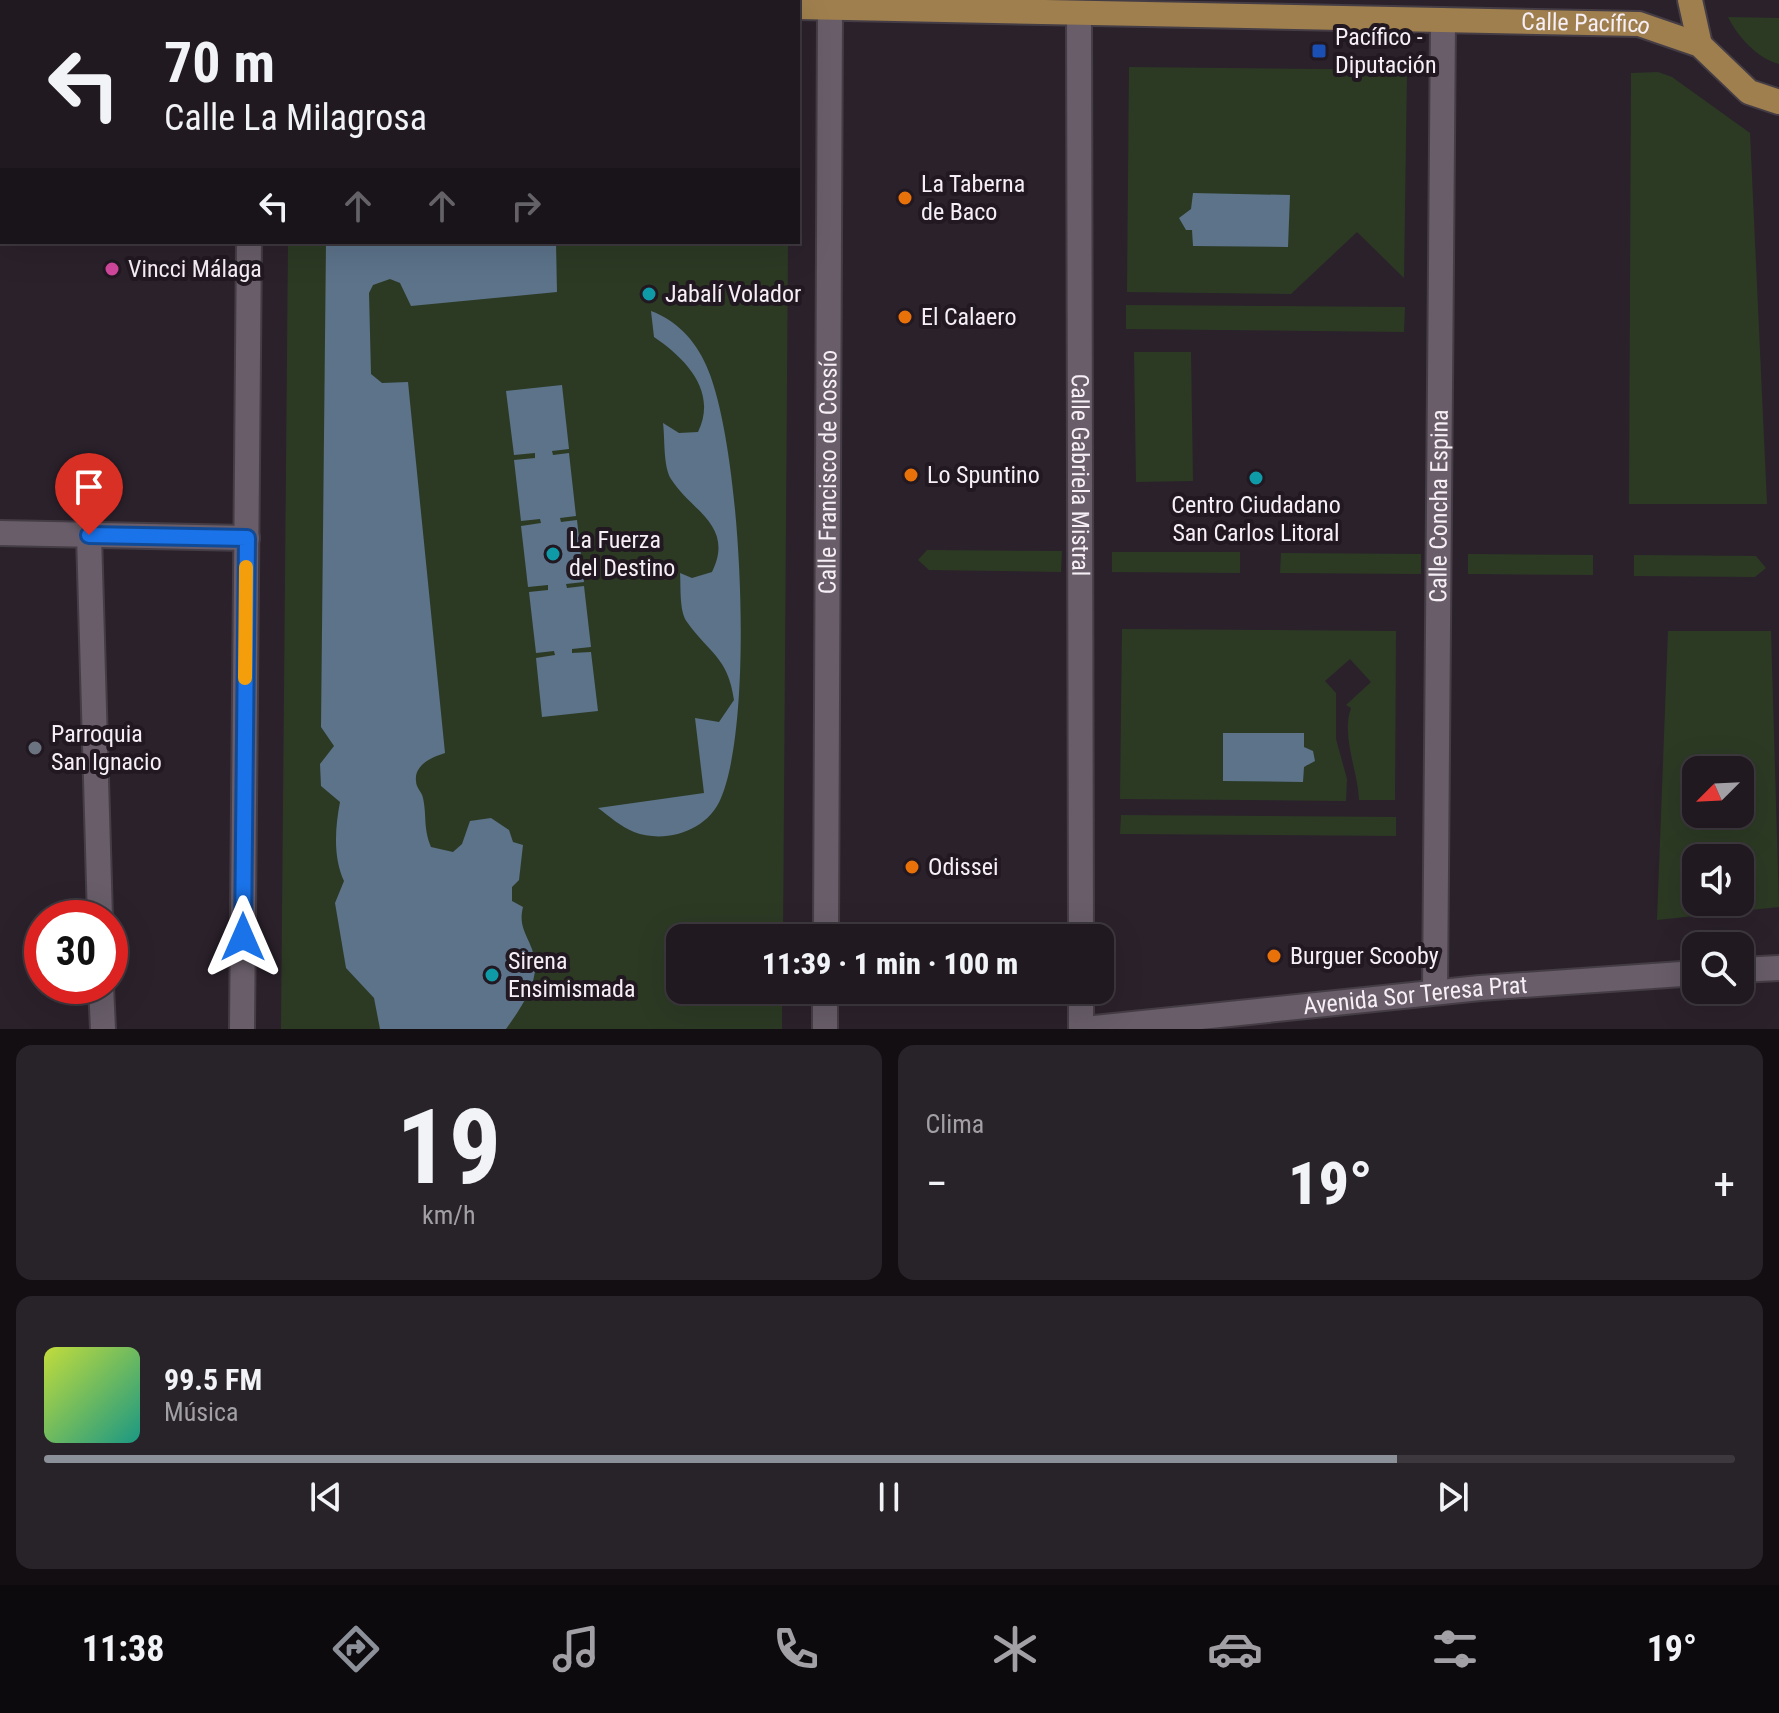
<!DOCTYPE html>
<html lang="es">
<meta charset="utf-8">
<style>
body{margin:0;font-family:"Roboto Condensed",sans-serif;background:#282229;color:#f1f3f6;height:100vh;display:flex;flex-direction:column;font-size:30px;white-space:nowrap}
*{box-sizing:border-box;margin:0}
p{font-size:26px;color:#a2a0a5}
.icon{flex:none;width:44px;height:44px;fill:none;stroke:currentColor;stroke-width:2;stroke-linecap:round;stroke-linejoin:round}
.map{position:relative;height:1029px;overflow:hidden}
.side{display:flex;flex-direction:column;gap:16px;padding:16px;background:#120e12;flex:1}
.side>*{flex:none}
.top-card{position:absolute;left:0px;top:0px;width:800px;height:244px;box-shadow:0 8px 32px #0002,0 0 0 2px #3d383e;background:#201920;color:#f1f3f6;overflow:hidden}
.needle{width:52px;rotate:246deg}
.buttons{position:absolute;left:1682px;top:756px;display:grid;gap:16px}
.buttons a{display:grid;place-items:center;width:72px;height:72px;border-radius:16px;background:#201920;box-shadow:0 8px 32px #0002,0 0 0 2px #3d383e;font-size:40px}
.speed{position:absolute;left:24px;top:900px;display:flex;gap:16px;font-size:40px;font-weight:700;text-align:center}
.speed>*{display:grid;place-content:center;width:104px;height:104px;border-radius:50%;background:#201920;box-shadow:0 8px 32px #0002,0 0 0 2px #3d383e;line-height:1}
.speed .limit{border:12px solid #d22;background:#fff;color:#111}
.pin{position:absolute;display:grid;place-items:center;width:68px;height:68px;color:#fff;margin:-82px -34px;border-radius:50% 50% 50% 0;rotate:-45deg;box-shadow:0 0 8px #0007}
.pin .icon{rotate:45deg}
.me{position:absolute;width:88px;margin:-44px;rotate:0deg;stroke-linejoin:round;filter:drop-shadow(0 0 6px #0008)}
.turn{display:flex;align-items:center;gap:28px;height:168px;padding:0 32px;font-size:36px}
.turn .icon{width:104px;height:104px;stroke-width:2.5}
.turn b{display:block;font-size:56px;line-height:68px}
.lanes{display:flex;align-items:center;height:76px;padding:0 32px;background:#0003;justify-content:center;gap:40px;direction:ltr}
.lanes .off{opacity:.35}
.big{font-size:60px;font-weight:800;line-height:1.1}
.side .card{flex:1;display:flex;flex-direction:column;justify-content:center;gap:12px;min-width:0;padding:0 28px;border-radius:16px;background:#282229}
.side .dial{align-items:center;gap:0}
.dial b{font-size:104px;line-height:1}
.song{display:flex;align-items:center;gap:24px}
.cover{width:96px;height:96px;border-radius:12px;background:linear-gradient(135deg,hsl(70 70% 55%),hsl(170 70% 35%))}
.played{height:8px;border-radius:4px;background:linear-gradient(90deg,#8c9099 80%,#3d383e 80%)}
.keys{display:flex;justify-content:space-around;direction:ltr}
.heat{display:flex;justify-content:space-between;align-items:center;font-size:44px;direction:ltr}
.side .tiles{flex:1;display:grid;gap:16px;grid-template-columns:1fr 1fr}
.card:last-child{grid-column:span 2}
.trip{position:absolute;left:666px;top:924px;width:448px;height:80px;border-radius:16px;background:#201920;box-shadow:0 8px 32px #0002,0 0 0 2px #3d383e;font-weight:800;line-height:80px;text-align:center}
.tabs{display:flex;height:128px;justify-content:space-around;align-items:center;background:#0d0a0d;color:#a2a0a5}
.tabs .icon{width:56px;height:56px}
.tabs .active{color:#8c9099}
.tabs b{font-size:36px;color:#f1f3f6}
.map>svg:first-child{display:block}
</style>
<div class="map">
<svg width="1779" height="1029" viewBox="0 0 1779 1029">
<rect width="100%" height="100%" fill="#2b212b"/>
<!-- green -->
<path fill="#2c3a24" fill-rule="evenodd" d="M1728,17L1779,18V64C1757,58 1738,37 1728,17Z
M1129,67L1407,70L1404,278L1357,232L1291,294L1127,292Z
M1658,72L1672,77L1750,133L1767,504H1629L1631,73Z
M288,242H788L783,938H680V990H782V1029H281Z
M1126,305L1405,307L1404,332L1126,329Z
M1134,352H1191L1193,481L1136,482Z
M927,550L1062,551L1061,572L929,570L918,560Z
M1112,552H1240V573L1112,572Z
M1281,553L1421,554V574L1280,573Z
M1468,554L1593,555V575L1468,574Z
M1634,555L1756,556L1766,568L1755,577L1634,576Z
M1122,629L1396,631L1395,800H1359C1358,771 1341,736 1351,708L1346,705L1371,682L1350,659L1325,681L1336,693V739L1347,779L1346,801L1120,799ZM1223,733L1304,747L1308,766H1303V781Z
M1668,631H1771L1779,907L1657,920ZM1696,770H1740V814H1696ZM1696,858H1740V902H1696Z
M1121,815L1396,817V836L1120,834Z"/>
<!-- water -->
<path fill="#5c738a" d="M1193,193L1290,195L1288,247L1193,246L1192,230H1186L1179,218L1191,209Z
M326,242H556L557,292L411,306L400,283L390,279L373,285L369,293L371,374L382,383L408,382L445,753C432,757 414,765 416,781C416,788 422,792 423,798C427,817 423,827 431,847L453,852L462,844L470,821L491,818L509,830L513,842L523,845L519,880L512,887V901L523,907C517,930 532,939 535,961C538,985 518,1012 506,1029H380L374,998L346,968L335,903L344,881C333,857 335,828 340,802L321,786L320,764L334,746L321,727Z
M651,311C676,320 695,340 706,365C742,443 755,718 721,798C708,831 665,844 634,832C621,827 609,816 598,808L704,793L695,718L719,722L734,700C728,657 709,653 687,622C679,611 681,586 680,573L692,578L712,572C735,525 691,511 671,479C663,466 665,438 663,423L679,433L698,432C718,391 685,358 654,337Z
M562,385L569,449L552,451L553,455L569,453L576,516L560,518L561,522L577,520L584,582L566,584L567,588L584,586L591,647L572,649V653L591,652L598,711L542,717L536,658L555,655L554,651L536,653L529,592L548,590V585L528,587L521,526L541,523L540,519L521,521L514,460L535,458V453L514,455L506,391Z
M1223,733H1304V747L1313,751L1315,761L1304,767L1303,782L1223,781Z"/>
<g fill="none" stroke-linecap="round" stroke-linejoin="round">
<!-- minor casing -->
<g stroke="#453d46" stroke-width="28">
<g id="minor">
<path d="M250,2V0"/>
<path id="s1" d="M1079,13L1081,938"/>
<path d="M0,533L247,538"/>
<path d="M89,535L100,918"/>
<path id="s2" d="M826,938L830,8"/>
<path d="M1740,970L1779,968"/>
<path d="M101,986L103,1029"/>
<path d="M1081,990V1029"/>
<path id="s3" d="M1435,992L1443,20"/>
<path d="M242,1029L249,242"/>
<path d="M825,1029V990"/>
<path id="s4" d="M1085,1029L1480,988L1696,973"/>
</g>
</g>
<!-- primary casing -->
<g stroke="#453d46" stroke-width="28">
<g id="primary">
<path d="M493,0L581,2"/>
<path d="M1690,0L1700,45"/>
<path id="s5" d="M798,7L1639,24L1700,45L1749,92L1779,102"/>
</g>
</g>
<!-- minor -->
<use href="#minor" stroke="#685d69" stroke-width="24"/>
<!-- primary -->
<use href="#primary" stroke="#9f7f4d" stroke-width="24"/>
</g>
<g fill="none" stroke-linecap="round" stroke-linejoin="round">
<!-- route casing -->
<g stroke="#114b97" stroke-width="20">
<path id="route" d="M89,535L247,538L243,937"/>
</g>
<!-- route -->
<use href="#route" stroke="#1a73e8" stroke-width="14"/>
<!-- slow -->
<path stroke="#f59e0b" stroke-width="14" d="M245,678L246,567"/>
</g>
<!-- markers -->
<rect fill="#1a4fb4" stroke="#211821" stroke-width="3" x="1311" y="43" width="16" height="16" rx="4"/>
<g fill="#e8710a" stroke="#211821" stroke-width="3">
<circle cx="905" cy="198" r="8"/>
<circle cx="905" cy="317" r="8"/>
<circle cx="911" cy="475" r="8"/>
<circle cx="912" cy="867" r="8"/>
<circle cx="1274" cy="956" r="8"/>
</g>
<circle fill="#d1479c" stroke="#211821" stroke-width="3" cx="112" cy="269" r="8"/>
<g fill="#0f9aa8" stroke="#211821" stroke-width="3">
<circle cx="649" cy="294" r="8"/>
<circle cx="1256" cy="478" r="8"/>
<circle cx="553" cy="554" r="8"/>
<circle cx="492" cy="975" r="8"/>
</g>
<circle fill="#6b7280" stroke="#211821" stroke-width="3" cx="35" cy="748" r="8"/>
<g text-anchor="middle" dominant-baseline="central" stroke-width="8" stroke-linejoin="round" paint-order="stroke">
<!-- street labels -->
<g font-size="24" fill="#f6eff6" stroke="#211821">
<text stroke="none"><textPath href="#s5" startOffset="788">Calle Pacífico</textPath></text>
<text stroke="none"><textPath href="#s2" startOffset="466">Calle Francisco de Cossío</textPath></text>
<text stroke="none"><textPath href="#s1" startOffset="462">Calle Gabriela Mistral</textPath></text>
<text stroke="none"><textPath href="#s3" startOffset="486">Calle Concha Espina</textPath></text>
<text stroke="none"><textPath href="#s4" startOffset="332">Avenida Sor Teresa Prat</textPath></text>
</g>
<!-- poi labels -->
<g font-size="24" fill="#f6eff6" stroke="#211821" text-anchor="start">
<text x="1335" y="37">Pacífico -<tspan x="1335" dy="28">Diputación</tspan></text>
<text x="921" y="184">La Taberna<tspan x="921" dy="28">de Baco</tspan></text>
<text x="128" y="269">Vincci Málaga</text>
<text x="665" y="294">Jabalí Volador</text>
<text x="921" y="317">El Calaero</text>
<text x="927" y="475">Lo Spuntino</text>
<text x="1256" y="505" text-anchor="middle">Centro Ciudadano<tspan x="1256" dy="28">San Carlos Litoral</tspan></text>
<text x="569" y="540">La Fuerza<tspan x="569" dy="28">del Destino</tspan></text>
<text x="51" y="734">Parroquia<tspan x="51" dy="28">San Ignacio</tspan></text>
<text x="928" y="867">Odissei</text>
<text x="1290" y="956">Burguer Scooby</text>
<text x="508" y="961">Sirena<tspan x="508" dy="28">Ensimismada</tspan></text>
</g>
</g>
</svg>
<div class="buttons">
<a><svg class="needle" viewBox="-14 -14 28 28"><path d="M0-13l5 13h-10z" fill="#e53935"/><path d="M0 13l5-13h-10z" fill="#a2a0a5"/></svg></a>
<a><svg class="icon" aria-label="sound" viewBox="0 0 24 24"><path d="M4 9h4l5-4v14l-5-4H4zM17 9q2 3 0 6"/></svg></a>
<a><svg class="icon" aria-label="search" viewBox="0 0 24 24"><circle cx="10" cy="10" r="6"/><path d="M15 15l6 6"/></svg></a>
</div>
<div class="speed"><div class="limit">30</div></div>
<div class="pin" style="left:89px;top:535px;background:#d93025"><svg class="icon" aria-label="arrive" viewBox="0 0 24 24"><path d="M6 21V4h12l-3 4 3 4H6"/></svg></div>
<svg class="me" style="left:243px;top:937px" viewBox="-20 -20 40 40"><path d="M0-17L14 15 0 8-14 15z" fill="#1a73e8" stroke="#fff" stroke-width="4"/></svg>
<div class="trip">11:39 · 1 min · 100 m</div>
<div class="top-card">
<div class="turn"><svg class="icon" aria-label="left" viewBox="0 0 24 24"><path d="M17 20v-9H6M10 6l-5 5 5 5"/></svg><div><b>70 m</b>Calle La Milagrosa</div></div>
<div class="lanes"><svg class="icon" aria-label="left" viewBox="0 0 24 24"><path d="M17 20v-9H6M10 6l-5 5 5 5"/></svg><svg class="icon off" aria-label="ahead" viewBox="0 0 24 24"><path d="M12 20V5M6 11l6-6 6 6"/></svg><svg class="icon off" aria-label="ahead" viewBox="0 0 24 24"><path d="M12 20V5M6 11l6-6 6 6"/></svg><svg class="icon off" aria-label="right" viewBox="0 0 24 24"><path d="M7 20v-9h11M14 6l5 5-5 5"/></svg></div>
</div>
</div>
<section class="side">
<div class="tiles">
<div class="card dial"><b>19</b><p>km/h</p></div>
<div class="card"><p>Clima</p>
<div class="heat"><a>−</a><b class="big">19°</b><a>+</a></div>
</div>
<div class="card">
<div class="song"><i class="cover"></i><div><b>99.5 FM</b><p>Música</p></div></div>
<div class="played"></div>
<div class="keys"><svg class="icon" aria-label="previous" viewBox="0 0 24 24"><path d="M18 5L8 12l10 7zM5 5v14"/></svg><svg class="icon" aria-label="pause" viewBox="0 0 24 24"><path d="M8 5v14M16 5v14"/></svg><svg class="icon" aria-label="next" viewBox="0 0 24 24"><path d="M6 5l10 7-10 7zM19 5v14"/></svg></div>
</div>
</div>
</section>
<nav class="tabs">
<b>11:38</b>
<svg class="icon active" aria-label="directions" viewBox="0 0 24 24"><path d="M12 3l9 9-9 9-9-9zM9 14v-3h6M13 9l2 2-2 2"/></svg>
<svg class="icon" aria-label="music" viewBox="0 0 24 24"><path d="M9 18V5l10-2v13"/><circle cx="6" cy="18" r="3"/><circle cx="16" cy="16" r="3"/></svg>
<svg class="icon" aria-label="phone" viewBox="0 0 24 24"><path d="M5 4h4l2 5-3 2q2 4 5 5l2-3 5 2v4C11 20 4 13 5 4z"/></svg>
<svg class="icon" aria-label="climate" viewBox="0 0 24 24"><path d="M12 3v18M4 7l16 10M4 17L20 7"/></svg>
<svg class="icon" aria-label="car" viewBox="0 0 24 24"><path d="M5 17H2v-5l4-1 3-4h7l3 4 3 1v5h-3M9 17h6M6 11h13"/><circle cx="7" cy="17" r="2"/><circle cx="17" cy="17" r="2"/></svg>
<svg class="icon" aria-label="filters" viewBox="0 0 24 24"><path d="M4 7h16M4 17h16"/><circle cx="9" cy="7" r="2"/><circle cx="15" cy="17" r="2"/></svg>
<b>19°</b>
</nav>
